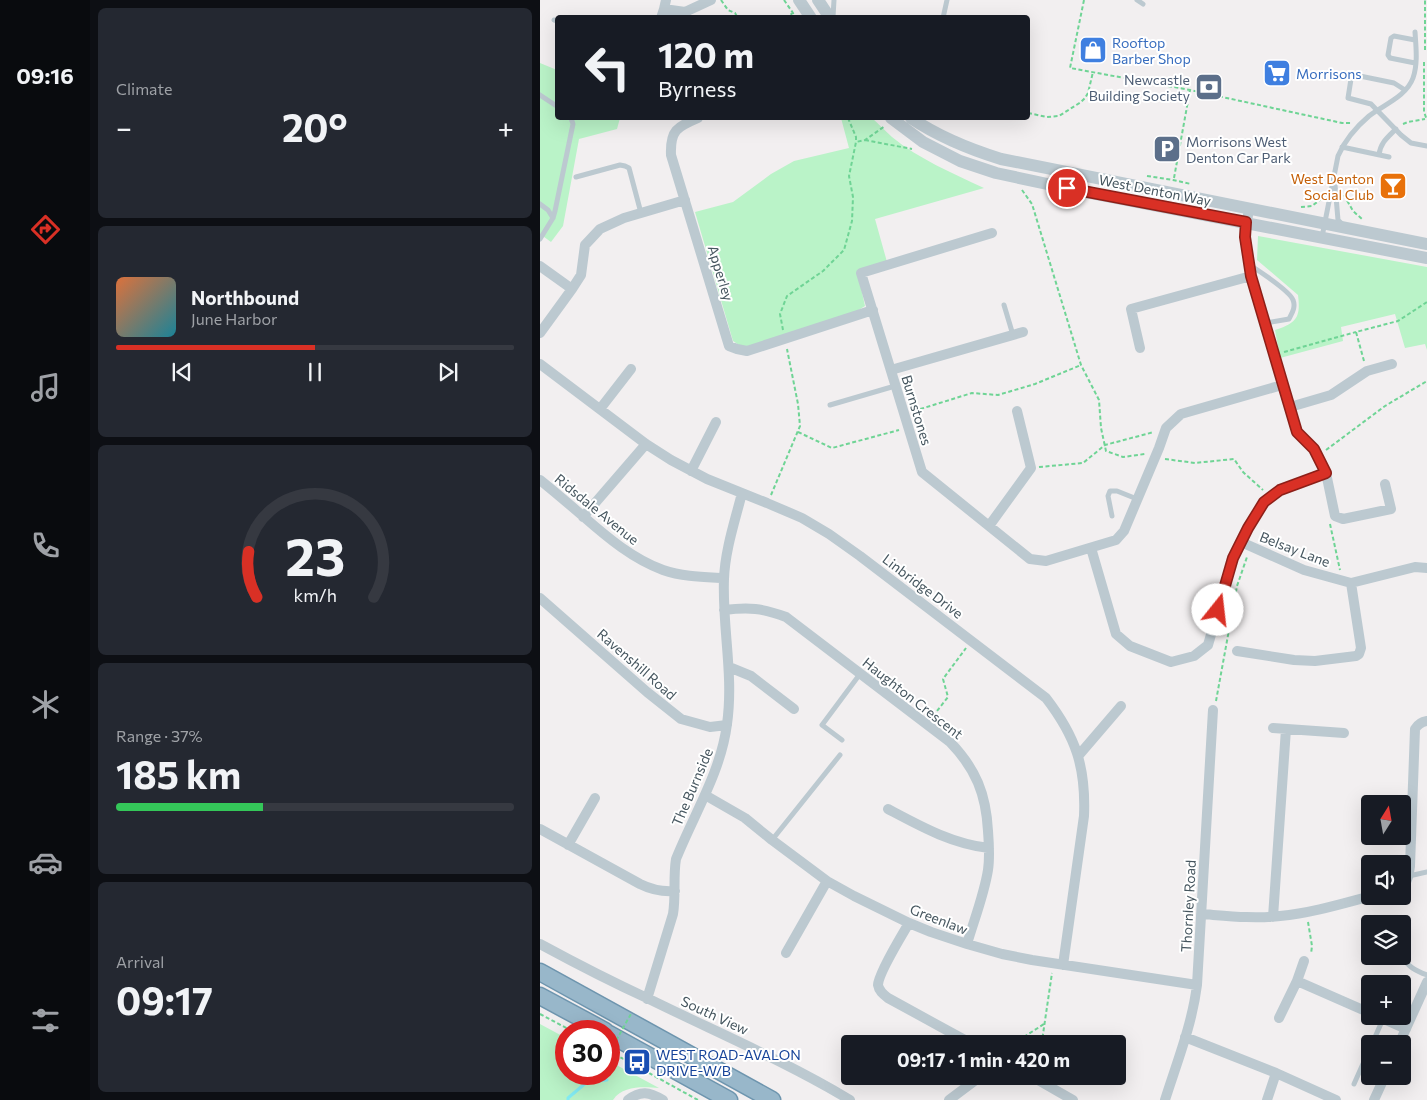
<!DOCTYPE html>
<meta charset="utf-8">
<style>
body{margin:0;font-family:Commissioner,sans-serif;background:#242831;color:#f1f3f6;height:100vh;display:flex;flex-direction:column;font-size:19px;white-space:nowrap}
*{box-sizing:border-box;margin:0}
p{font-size:16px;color:#9ea1a6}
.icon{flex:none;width:28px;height:28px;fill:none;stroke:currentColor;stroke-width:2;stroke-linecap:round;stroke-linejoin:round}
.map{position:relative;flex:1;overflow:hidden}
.drawer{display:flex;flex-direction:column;gap:8px;padding:8px;background:#0d0f14;width:450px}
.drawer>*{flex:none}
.guide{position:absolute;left:15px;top:15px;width:475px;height:105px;border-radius:5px;box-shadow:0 5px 20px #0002;background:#171b24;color:#f1f3f6;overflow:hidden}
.needle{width:32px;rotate:11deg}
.controls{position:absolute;left:821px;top:795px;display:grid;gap:10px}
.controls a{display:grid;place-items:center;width:50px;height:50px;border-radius:5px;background:#171b24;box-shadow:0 5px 20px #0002;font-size:25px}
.speed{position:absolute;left:15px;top:1020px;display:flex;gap:10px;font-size:25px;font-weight:700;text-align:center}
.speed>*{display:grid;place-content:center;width:65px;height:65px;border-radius:50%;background:#171b24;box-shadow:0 5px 20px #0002;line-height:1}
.speed .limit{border:8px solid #d22;background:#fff;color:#111}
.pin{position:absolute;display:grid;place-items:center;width:42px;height:42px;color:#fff;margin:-21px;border:2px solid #fff;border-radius:50%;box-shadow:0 1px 5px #0007}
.me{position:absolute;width:55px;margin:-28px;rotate:16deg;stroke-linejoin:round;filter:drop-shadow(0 0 4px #0008)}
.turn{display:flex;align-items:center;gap:18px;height:105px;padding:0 20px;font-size:22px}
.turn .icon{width:65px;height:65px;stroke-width:2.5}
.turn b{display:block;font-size:35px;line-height:42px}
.big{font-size:38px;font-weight:700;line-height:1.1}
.drawer .card{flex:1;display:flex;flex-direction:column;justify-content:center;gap:8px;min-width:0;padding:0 18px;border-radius:8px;background:#242831}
.drawer .dial{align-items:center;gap:0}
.dial svg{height:130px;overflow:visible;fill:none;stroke:#363941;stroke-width:7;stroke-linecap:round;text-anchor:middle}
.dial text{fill:#f1f3f6;stroke:none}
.song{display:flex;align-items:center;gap:15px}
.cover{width:60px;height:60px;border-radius:8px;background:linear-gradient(135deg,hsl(20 70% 55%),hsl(190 70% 35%))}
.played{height:5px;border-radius:2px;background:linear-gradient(90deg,#d93025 50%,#363941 50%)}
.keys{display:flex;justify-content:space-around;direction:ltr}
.heat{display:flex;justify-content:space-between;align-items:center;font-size:28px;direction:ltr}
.charge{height:8px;border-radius:4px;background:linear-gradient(90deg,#34c759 37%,#363941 0)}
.trip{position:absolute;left:301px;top:1035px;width:285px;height:50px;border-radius:5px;background:#171b24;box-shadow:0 5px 20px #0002;font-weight:700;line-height:50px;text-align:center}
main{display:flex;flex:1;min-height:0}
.dock{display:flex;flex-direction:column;width:90px;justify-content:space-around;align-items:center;background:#090b0e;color:#9ea1a6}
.dock .icon{width:35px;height:35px}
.dock .selected{color:#d93025}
.dock b{font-size:22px;color:#f1f3f6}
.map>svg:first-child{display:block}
</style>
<main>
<nav class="dock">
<b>09:16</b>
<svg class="icon selected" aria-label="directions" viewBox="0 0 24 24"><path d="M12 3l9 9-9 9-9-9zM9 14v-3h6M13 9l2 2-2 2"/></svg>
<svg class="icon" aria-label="music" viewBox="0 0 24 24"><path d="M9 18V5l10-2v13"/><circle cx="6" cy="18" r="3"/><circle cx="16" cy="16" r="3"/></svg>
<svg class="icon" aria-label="phone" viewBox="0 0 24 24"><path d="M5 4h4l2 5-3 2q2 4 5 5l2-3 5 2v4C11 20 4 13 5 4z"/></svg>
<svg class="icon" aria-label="climate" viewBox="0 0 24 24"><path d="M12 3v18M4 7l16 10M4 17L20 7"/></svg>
<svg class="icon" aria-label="car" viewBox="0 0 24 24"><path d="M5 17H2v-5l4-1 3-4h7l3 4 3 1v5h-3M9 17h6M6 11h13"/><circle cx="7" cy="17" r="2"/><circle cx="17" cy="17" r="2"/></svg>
<svg class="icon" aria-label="filters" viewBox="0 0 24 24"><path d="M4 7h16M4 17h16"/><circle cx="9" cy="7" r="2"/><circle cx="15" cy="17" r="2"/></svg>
</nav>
<section class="drawer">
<div class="card"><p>Climate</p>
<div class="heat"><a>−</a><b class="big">20°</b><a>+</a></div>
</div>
<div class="card">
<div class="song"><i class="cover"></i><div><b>Northbound</b><p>June Harbor</p></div></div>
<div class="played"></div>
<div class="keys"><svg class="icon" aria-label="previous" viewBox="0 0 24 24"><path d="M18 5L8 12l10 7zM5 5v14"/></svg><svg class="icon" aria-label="pause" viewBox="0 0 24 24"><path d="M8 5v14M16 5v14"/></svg><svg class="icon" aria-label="next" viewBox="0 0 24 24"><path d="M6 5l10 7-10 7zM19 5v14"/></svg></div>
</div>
<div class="card dial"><svg viewBox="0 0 100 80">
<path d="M14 69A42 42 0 1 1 86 69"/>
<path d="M14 69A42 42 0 0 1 9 41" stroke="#d93025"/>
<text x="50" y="56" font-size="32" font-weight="700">23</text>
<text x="50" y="72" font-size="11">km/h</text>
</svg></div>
<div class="card"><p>Range · 37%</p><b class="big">185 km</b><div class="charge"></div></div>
<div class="card"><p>Arrival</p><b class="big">09:17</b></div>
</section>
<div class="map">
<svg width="887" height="1100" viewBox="0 0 887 1100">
<rect width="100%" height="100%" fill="#f2eff0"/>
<!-- green -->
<path fill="#baf3c8" d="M0,63L17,70L18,118H80L77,129L39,139L23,226L11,242L0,234Z
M301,118H332C339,124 345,131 352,137C379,159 412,173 444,188L335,219L347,262L317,270L325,306L317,311L208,347L199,345L193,341L155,212L193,202L231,174L254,161L309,148Z
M718,236L887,267V350L885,344L865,348L855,314L801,327L803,341L740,358L735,330C756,323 761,318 758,295L717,260Z
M0,1024L26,1038V1074H69V1061L119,1088C104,1087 83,1085 73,1100H0Z"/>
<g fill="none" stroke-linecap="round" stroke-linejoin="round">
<!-- stream -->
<path stroke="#83ecf4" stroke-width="3" d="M28,1100V1098L47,1082L67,1080"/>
<!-- trunk casing -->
<g stroke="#6e95ae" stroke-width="19">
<path id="trunk" d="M0,972L232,1100
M0,996L65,1031
M69,1034L189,1100"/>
</g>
<!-- path -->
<path stroke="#6fd495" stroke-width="2" stroke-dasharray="4 2.5" stroke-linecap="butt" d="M181,0L188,10L195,13L198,18
M244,0L253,13L254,18
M544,0L530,68L650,90L802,123H811
M245,18L253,13
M885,50V0
M884,62V112L887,120
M488,113L507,117L519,116L541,102L545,98L548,93L553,72
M308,118L316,137V142
M863,124L868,122L885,119
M325,140L372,149
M607,176L633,180L651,184
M634,178L650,90
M482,190L492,204L541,365L559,400L561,428L566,451L583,457L605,454
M804,195L813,211L822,219
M761,207L772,206L781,199
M243,330L240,314L247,296L283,271L304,250L312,221L313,197L309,176L316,142L325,140L345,126
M744,352L816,332
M824,361L816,332L858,321L887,302
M374,411L432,393L458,395L495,384L541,365
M258,432L292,448L359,430
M786,450L845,406L887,381
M625,459L655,463L694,459L703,472L723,490
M499,467L543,463L565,445L614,432
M231,495L260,426L258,404L247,349
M790,524L800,570
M676,701L697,586L707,557
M393,716L408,697L403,679L426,648
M768,922L772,946L771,954
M0,1014L32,1031
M473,1044L504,1024
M503,1044L502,1041L512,973
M69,1051L158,1100"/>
<!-- service -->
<path stroke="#bcc9d0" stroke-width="5" d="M597,0L603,4
M293,17L294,0
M403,18L407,0
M14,20L18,21
M875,40L854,36L851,38L848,55L850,58L875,63
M865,90L854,83L815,75L812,76L811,79L808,98L831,104L861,135L871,143L887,146
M0,95L18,107
M802,147L849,157
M839,155C840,143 848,137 856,129
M36,177L80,165L85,166L89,168L101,213
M795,185L798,220L801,223
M0,204L8,210L13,218
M782,237L798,156C805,140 816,127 829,116C843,105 866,97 873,78C878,64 876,47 875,32
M0,239L13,218L15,211L33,124L31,118
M710,265C719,271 750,291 753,300C756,307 752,313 749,319L725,323
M464,305L473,335
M290,405L355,386
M572,516L568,496L570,491H577L597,499
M302,740L282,725L320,674
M232,840L300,755
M869,876L887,872
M862,956C868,967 876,971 887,975
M832,1044L843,1019
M814,1084L830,1048"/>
<!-- minor -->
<path stroke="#bcc9d0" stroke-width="10" d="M124,9L145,12L171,0
M121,18L124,9L126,0
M158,118C137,127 130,130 131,155L189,346L197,349L207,351L333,310
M709,208L705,237L711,276L757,432L774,449L786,473L795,516L803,519L851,509L845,484
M452,233L321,273L382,472L490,559L506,561L576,540L584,531L619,448L626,428L641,414L742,385
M0,266L32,289
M0,333L32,289L41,275L45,245L60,229L84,218L145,200
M600,348L591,309L711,276
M0,364L106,444L131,460L167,479L227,503L262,518L289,534L320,556L506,698C536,737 546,767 544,816L523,965
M351,370L483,332
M750,407L791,395L827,371L852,364
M60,409L91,369
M151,471L176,422
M0,480C15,492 30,505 44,517C68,538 93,559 123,570C143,577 164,577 184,578
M43,517L106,444
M449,526L491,468L477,411
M701,542L764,570L811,583L875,567L887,568
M551,548L576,634L590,646L631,662L654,656L668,645L693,558L708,528L724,502L740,490L786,473
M0,598L107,692L141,719L170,727L187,725
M184,610C209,607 222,608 246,617L410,742C436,769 446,794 448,831C449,844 450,857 448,870C444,895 434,920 427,944
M697,651L754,660L775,661L816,656L819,654L821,648L811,583
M189,667L211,676L254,709
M733,728L804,733
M539,755L581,706
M165,795L205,818L232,840L287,881L314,896L369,923L391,932L427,944L462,954L492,960L657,985
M348,809C380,826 412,844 449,848
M0,829L100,884C112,890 122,892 135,891
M28,845L55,798
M862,887C868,882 869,873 870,866L875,729C878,724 881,722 887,721
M662,914C688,916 714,919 740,916C771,913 801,904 831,896
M733,917L746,729
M369,923C362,935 338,974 338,985C339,991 343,994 348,998L432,1044
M0,944C35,963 72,982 109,999C176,1032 245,1061 310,1100
M246,953L287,881
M757,981L830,1013
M107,999L133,914C136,896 133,877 136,859C154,814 181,772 187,724C194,675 182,627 184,579C185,550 195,521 202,493
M837,1016L866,1029
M739,1018L757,981L764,961
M645,1037L736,1073L796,1100
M859,1044L887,982
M491,1076L533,1100
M88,1100C101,1090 109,1092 123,1100
M409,1100L441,1076
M625,1100C637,1062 652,1025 657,985L673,710
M727,1100L736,1073
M834,1100L845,1076"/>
<!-- tertiary -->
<path stroke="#bcc9d0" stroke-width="12" d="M259,0L271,18
M278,0L290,18
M351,118L383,142L420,161L456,173L545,192L887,258
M371,118C399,137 429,149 461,159L887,244"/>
<!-- trunk -->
<use href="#trunk" stroke="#98b7ca" stroke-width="16"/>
<!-- path-bridge -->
<path stroke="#6fd495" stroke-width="2" stroke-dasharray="4 2.5" stroke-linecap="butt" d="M73,1046L92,1012"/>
</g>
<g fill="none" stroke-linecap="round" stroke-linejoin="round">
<!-- route casing -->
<g stroke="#8d1f18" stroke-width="12">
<path id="route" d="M527,188L706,222L705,237L711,276L757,432L774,449L786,473L740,490L724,502L708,528L693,558L678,610"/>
</g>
<!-- route -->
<use href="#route" stroke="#d93025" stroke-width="9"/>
</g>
<!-- icons -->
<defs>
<g id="shop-square" transform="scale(1.4375)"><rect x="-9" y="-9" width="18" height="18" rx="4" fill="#3f7fe0" stroke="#fff"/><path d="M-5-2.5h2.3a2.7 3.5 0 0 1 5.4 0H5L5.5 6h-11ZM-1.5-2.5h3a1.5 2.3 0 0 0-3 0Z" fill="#fff"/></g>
<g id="supermarket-square" transform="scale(1.4375)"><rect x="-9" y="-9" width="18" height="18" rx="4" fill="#3f7fe0" stroke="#fff"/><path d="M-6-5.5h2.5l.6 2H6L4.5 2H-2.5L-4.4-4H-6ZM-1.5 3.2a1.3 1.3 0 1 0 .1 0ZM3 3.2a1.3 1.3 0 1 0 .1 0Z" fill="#fff"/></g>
<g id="bank-square" transform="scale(1.4375)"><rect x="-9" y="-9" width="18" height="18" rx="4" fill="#5c6f8a" stroke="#fff"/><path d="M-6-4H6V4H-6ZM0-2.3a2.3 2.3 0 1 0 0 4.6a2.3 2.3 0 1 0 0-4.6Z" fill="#fff"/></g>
<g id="parking-square" transform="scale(1.4375)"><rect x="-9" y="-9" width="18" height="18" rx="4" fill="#5c6f8a" stroke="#fff"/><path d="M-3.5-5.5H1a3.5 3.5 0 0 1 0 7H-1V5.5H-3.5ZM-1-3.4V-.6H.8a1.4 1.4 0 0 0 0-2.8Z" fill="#fff"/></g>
<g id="bar-square" transform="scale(1.4375)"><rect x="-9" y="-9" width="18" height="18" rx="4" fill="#e8710a" stroke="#fff"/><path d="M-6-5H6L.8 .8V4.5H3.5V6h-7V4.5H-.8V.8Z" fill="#fff"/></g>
<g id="bus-square" transform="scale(1.4375)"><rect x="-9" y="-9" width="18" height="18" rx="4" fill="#1a4fb4" stroke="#fff"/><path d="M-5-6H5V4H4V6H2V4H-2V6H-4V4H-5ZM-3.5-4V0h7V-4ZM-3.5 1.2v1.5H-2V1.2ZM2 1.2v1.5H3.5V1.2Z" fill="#fff"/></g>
</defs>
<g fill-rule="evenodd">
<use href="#shop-square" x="553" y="50"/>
<use href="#supermarket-square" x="737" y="73"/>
<use href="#bank-square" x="669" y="87"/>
<use href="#parking-square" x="627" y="149"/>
<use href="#bar-square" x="853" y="186"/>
<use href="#bus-square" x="97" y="1062"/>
</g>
<g text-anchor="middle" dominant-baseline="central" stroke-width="4" stroke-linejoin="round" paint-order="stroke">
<!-- shop labels -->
<g font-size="14" fill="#366cbe" stroke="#fff" text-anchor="start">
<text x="572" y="42">Rooftop<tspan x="572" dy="16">Barber Shop</tspan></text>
<text x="756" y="73">Morrisons</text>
</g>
<!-- service labels -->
<g font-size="14" fill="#4e5e75" stroke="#fff" text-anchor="end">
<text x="650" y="79">Newcastle<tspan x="650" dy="16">Building Society</tspan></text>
<text x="646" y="141" text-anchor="start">Morrisons West<tspan x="646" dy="16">Denton Car Park</tspan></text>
</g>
<!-- food labels -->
<g font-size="14" fill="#c56008" stroke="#fff" text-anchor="end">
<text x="834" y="178">West Denton<tspan x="834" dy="16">Social Club</tspan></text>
</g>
<!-- street labels -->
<g font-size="14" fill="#46565f" stroke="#fff">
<text transform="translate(615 190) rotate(11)">West Denton Way</text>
<text transform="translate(181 273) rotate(73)">Apperley</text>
<text transform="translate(377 410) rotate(73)">Burnstones</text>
<text transform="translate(57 509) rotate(39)">Ridsdale Avenue</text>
<text transform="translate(755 549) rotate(21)">Belsay Lane</text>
<text transform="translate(383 586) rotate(37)">Linbridge Drive</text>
<text transform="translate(97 664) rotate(41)">Ravenshill Road</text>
<text transform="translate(373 698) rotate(38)">Haughton Crescent</text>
<text transform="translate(152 787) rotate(-67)">The Burnside</text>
<text transform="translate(648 906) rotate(-87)">Thornley Road</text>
<text transform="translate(399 919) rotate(21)">Greenlaw</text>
<text transform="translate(175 1015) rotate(25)">South View</text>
</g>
<!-- transit labels -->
<g font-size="14" fill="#164399" stroke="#fff" text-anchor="start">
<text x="116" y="1054">WEST ROAD-AVALON<tspan x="116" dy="16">DRIVE-W/B</tspan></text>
</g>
</g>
</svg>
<div class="controls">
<a><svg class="needle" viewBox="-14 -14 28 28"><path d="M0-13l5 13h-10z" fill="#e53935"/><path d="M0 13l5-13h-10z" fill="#9ea1a6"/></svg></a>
<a><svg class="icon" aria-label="sound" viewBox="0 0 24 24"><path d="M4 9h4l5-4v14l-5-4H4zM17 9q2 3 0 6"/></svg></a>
<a><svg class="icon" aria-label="layers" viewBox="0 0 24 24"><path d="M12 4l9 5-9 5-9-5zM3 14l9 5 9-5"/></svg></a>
<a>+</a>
<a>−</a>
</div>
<div class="speed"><div class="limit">30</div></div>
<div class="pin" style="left:527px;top:188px;background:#d93025"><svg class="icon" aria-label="arrive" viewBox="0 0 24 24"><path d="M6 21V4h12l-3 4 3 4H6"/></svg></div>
<svg class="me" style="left:678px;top:610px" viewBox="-20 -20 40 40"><circle r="19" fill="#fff"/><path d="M0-13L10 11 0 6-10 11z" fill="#d93025"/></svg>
<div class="trip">09:17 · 1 min · 420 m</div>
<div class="guide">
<div class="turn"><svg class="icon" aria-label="left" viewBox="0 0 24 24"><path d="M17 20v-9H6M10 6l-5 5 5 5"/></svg><div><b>120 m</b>Byrness</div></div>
</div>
</div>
</main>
